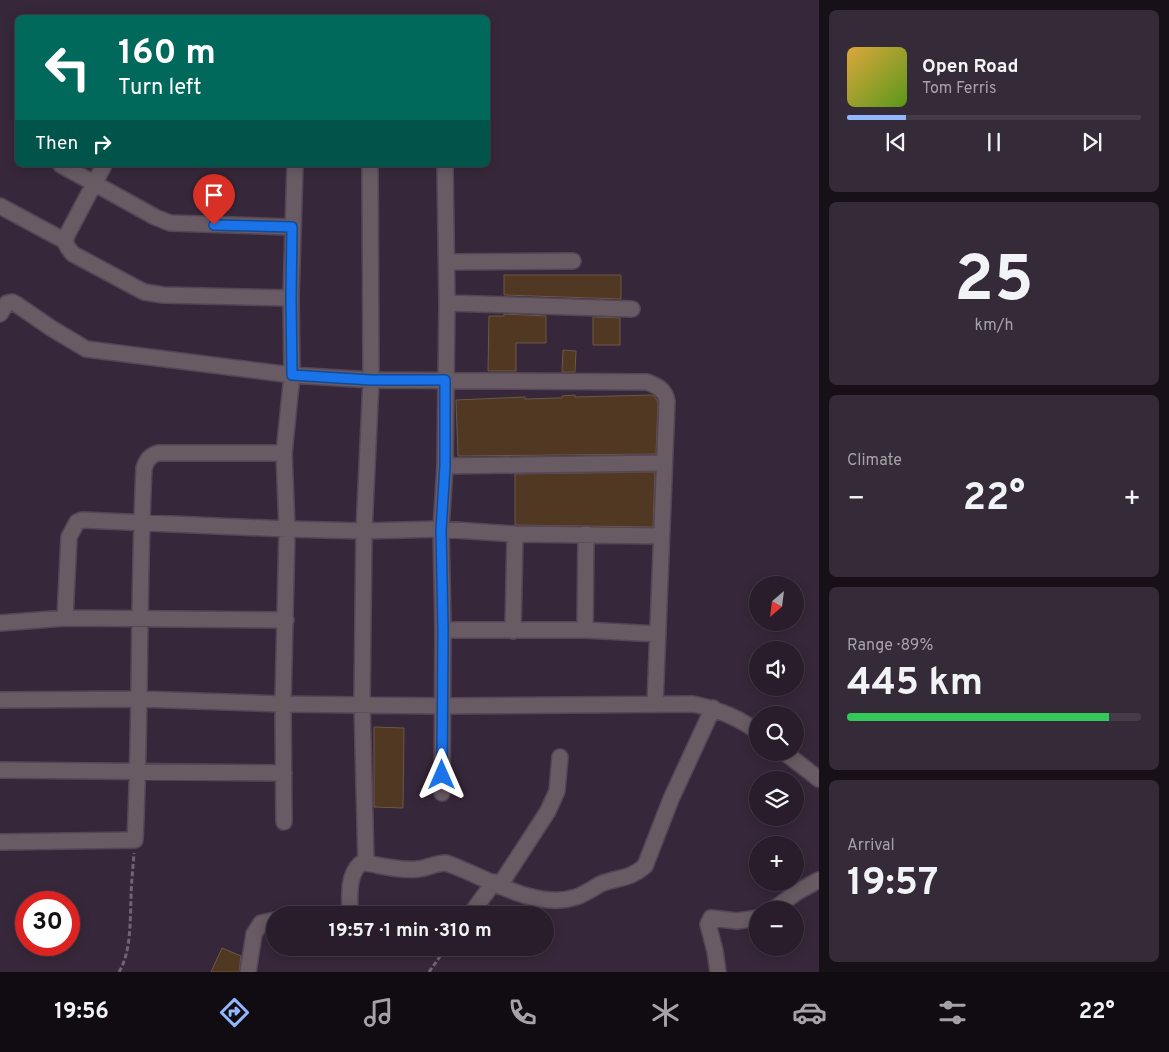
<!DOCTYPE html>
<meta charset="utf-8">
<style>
body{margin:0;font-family:Overpass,sans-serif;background:#352a38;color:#f1f3f6;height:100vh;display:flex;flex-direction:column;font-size:19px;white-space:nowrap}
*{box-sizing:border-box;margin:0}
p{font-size:16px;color:#a5a2a9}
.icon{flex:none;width:28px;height:28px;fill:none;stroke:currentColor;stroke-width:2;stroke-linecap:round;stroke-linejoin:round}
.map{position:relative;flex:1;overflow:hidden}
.panel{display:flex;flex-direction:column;gap:10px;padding:10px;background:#171018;width:350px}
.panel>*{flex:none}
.top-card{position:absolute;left:15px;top:15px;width:475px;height:152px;border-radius:8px;box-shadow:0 2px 12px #0003,0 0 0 1px #453b48;background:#00695c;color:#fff;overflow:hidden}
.needle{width:32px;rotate:208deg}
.buttons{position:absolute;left:749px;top:576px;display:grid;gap:10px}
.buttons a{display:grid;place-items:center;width:55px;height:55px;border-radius:50%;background:#291d2c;box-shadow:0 2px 12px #0003,0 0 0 1px #453b48;font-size:25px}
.speed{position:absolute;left:15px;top:891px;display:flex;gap:10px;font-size:25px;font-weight:700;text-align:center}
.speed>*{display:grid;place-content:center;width:65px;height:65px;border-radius:50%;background:#291d2c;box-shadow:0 2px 12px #0003,0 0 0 1px #453b48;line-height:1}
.speed .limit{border:8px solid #d22;background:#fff;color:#111}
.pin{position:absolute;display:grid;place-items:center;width:42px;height:42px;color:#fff;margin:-51px -21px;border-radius:50% 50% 50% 0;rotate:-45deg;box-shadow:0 0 5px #0007}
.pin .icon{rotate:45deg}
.me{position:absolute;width:55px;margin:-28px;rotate:0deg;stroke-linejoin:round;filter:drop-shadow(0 0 4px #0008)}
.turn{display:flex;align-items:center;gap:18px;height:105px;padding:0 20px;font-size:22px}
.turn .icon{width:65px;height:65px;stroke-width:2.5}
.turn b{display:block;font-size:35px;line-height:42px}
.then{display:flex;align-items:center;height:48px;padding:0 20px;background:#0003;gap:10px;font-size:19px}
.big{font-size:38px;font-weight:700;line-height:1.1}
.panel .card{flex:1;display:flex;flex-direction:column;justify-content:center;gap:8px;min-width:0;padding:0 18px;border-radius:8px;background:#352a38}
.panel .dial{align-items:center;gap:0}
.dial b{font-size:65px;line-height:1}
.song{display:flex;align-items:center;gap:15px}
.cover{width:60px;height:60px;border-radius:8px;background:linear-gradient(135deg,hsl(40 70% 55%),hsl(90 70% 35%))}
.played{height:5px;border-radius:2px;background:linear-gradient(90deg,#93b7fd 20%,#453b48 20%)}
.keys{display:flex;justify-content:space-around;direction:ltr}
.heat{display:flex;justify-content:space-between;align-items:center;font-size:28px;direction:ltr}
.charge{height:8px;border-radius:4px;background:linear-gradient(90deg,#34c759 89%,#453b48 0)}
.trip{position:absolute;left:266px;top:906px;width:288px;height:50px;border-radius:25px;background:#291d2c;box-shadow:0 2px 12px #0003,0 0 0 1px #453b48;font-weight:700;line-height:50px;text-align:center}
.dock{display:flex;height:80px;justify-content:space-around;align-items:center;background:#100c12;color:#a5a2a9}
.dock .icon{width:35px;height:35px}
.dock .active{color:#93b7fd}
.dock b{font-size:22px;color:#f1f3f6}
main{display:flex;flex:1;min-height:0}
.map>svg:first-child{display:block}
</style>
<main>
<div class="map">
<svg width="819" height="972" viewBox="0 0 819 972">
<rect width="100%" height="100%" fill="#37273a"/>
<!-- building -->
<path fill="#503822" stroke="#6c5846" d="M504,275H621V299L504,295Z
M504,314L546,316V343H516V371H488L489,316H504Z
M593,317L620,318V345H593Z
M563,350L576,351L575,372H562Z
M575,395V397L652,395L654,396L658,402L656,454L458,456L456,400L525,397V399L558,398H562V396Z
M655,472L653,527L515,525V474Z
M374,727L404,728L403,808L374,807Z
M222,948L241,956L239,972H211Z"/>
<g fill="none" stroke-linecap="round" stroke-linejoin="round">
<!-- minor casing -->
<g stroke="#544557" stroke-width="18">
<path id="minor" d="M61,165L155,217L170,223L292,227
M104,165L67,235C64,244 67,247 73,254L144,292L163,295L291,298
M0,206L65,241
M447,262L573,261
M447,303L632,309
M0,314L7,303L12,302L16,304L51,328L86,349L292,375L371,380L647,382C657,386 665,389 667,401L655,704
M445,466L664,463
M65,618L69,537L77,522L82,520L287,529L284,453L292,375L291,298L295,165
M0,623L65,618L286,620
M443,630H585L658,634
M585,630L586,534
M513,631L515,534
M0,700L139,699L283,704L442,706L693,704C717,709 738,717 758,732
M784,752L819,779
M0,770L284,773
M442,793L443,630L441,529L445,466L447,303L445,165
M284,822L283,704L287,529L364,531L441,529L515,534L661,536
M0,842L135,840C141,716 138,592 144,468C147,460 149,456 158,453H284
M366,863L362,704L364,531L371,380L370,165
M500,885L548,811L557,791L560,757
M773,910L797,892L819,880
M344,915H350C350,898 347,876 360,864L366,863C383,866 401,871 418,869C428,868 435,863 446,863C485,876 534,911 576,897C586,894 594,887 603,883C620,877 630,879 645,866L671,799L713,708
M470,915L494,882
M248,972L254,934L261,923L275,920
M718,972L715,951L708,924L711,918L737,921L758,918"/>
</g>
<!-- path -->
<path stroke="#716374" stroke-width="3" stroke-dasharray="5 2.5" stroke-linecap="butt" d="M119,972C131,952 130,923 131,900C131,884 133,869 134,853
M429,972L446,948"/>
<!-- minor -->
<use href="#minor" stroke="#685b63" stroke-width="15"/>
</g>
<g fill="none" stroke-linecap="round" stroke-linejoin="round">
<!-- route casing -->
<g stroke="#114b97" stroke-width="12">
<path id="route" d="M214,225L292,227L291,298L292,375L371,380H445V466L441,530L443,630L442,775"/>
</g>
<!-- route -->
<use href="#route" stroke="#1a73e8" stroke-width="9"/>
</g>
</svg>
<div class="buttons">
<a><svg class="needle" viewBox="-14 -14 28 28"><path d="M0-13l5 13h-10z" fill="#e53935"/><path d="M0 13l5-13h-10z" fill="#a5a2a9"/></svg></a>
<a><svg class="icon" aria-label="sound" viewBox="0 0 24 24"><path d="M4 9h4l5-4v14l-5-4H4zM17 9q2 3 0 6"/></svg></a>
<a><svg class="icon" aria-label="search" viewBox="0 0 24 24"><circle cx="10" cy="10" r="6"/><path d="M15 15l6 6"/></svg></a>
<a><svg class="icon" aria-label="layers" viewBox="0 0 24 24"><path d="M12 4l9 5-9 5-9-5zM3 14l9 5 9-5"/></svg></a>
<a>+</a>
<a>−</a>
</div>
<div class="speed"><div class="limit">30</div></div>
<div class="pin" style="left:214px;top:225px;background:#d93025"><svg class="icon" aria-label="arrive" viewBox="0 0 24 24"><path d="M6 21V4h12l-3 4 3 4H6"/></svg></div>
<svg class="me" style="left:442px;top:775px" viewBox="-20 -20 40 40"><path d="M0-17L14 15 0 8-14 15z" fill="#1a73e8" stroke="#fff" stroke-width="4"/></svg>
<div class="trip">19:57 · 1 min · 310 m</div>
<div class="top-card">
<div class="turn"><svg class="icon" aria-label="left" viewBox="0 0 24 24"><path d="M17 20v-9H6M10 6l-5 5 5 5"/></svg><div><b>160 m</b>Turn left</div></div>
<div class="then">Then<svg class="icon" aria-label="right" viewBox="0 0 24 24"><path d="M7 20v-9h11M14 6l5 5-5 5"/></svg></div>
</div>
</div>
<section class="panel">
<div class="card">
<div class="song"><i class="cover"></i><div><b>Open Road</b><p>Tom Ferris</p></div></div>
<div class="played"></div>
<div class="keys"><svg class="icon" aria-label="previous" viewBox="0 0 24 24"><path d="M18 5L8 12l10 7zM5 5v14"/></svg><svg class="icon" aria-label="pause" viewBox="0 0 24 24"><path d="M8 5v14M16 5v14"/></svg><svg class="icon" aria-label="next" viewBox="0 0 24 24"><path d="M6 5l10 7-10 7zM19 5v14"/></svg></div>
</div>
<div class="card dial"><b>25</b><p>km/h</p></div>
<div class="card"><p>Climate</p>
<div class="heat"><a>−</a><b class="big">22°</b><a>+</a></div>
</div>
<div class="card"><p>Range · 89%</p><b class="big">445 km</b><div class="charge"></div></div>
<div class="card"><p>Arrival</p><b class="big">19:57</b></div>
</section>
</main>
<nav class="dock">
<b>19:56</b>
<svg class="icon active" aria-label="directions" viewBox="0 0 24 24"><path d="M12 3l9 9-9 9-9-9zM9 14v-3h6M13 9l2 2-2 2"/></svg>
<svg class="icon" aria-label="music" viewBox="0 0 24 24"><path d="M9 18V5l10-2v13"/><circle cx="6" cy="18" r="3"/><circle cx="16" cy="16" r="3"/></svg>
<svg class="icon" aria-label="phone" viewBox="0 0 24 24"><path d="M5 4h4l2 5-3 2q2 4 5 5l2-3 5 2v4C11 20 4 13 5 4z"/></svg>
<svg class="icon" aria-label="climate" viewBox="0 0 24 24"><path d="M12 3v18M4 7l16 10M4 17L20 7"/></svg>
<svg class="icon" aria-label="car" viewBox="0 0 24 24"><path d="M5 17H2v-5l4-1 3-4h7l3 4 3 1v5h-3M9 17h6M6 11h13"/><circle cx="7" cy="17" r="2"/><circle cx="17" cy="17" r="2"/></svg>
<svg class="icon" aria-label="filters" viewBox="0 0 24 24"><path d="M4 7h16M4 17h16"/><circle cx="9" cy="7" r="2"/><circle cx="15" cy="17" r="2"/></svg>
<b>22°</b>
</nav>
